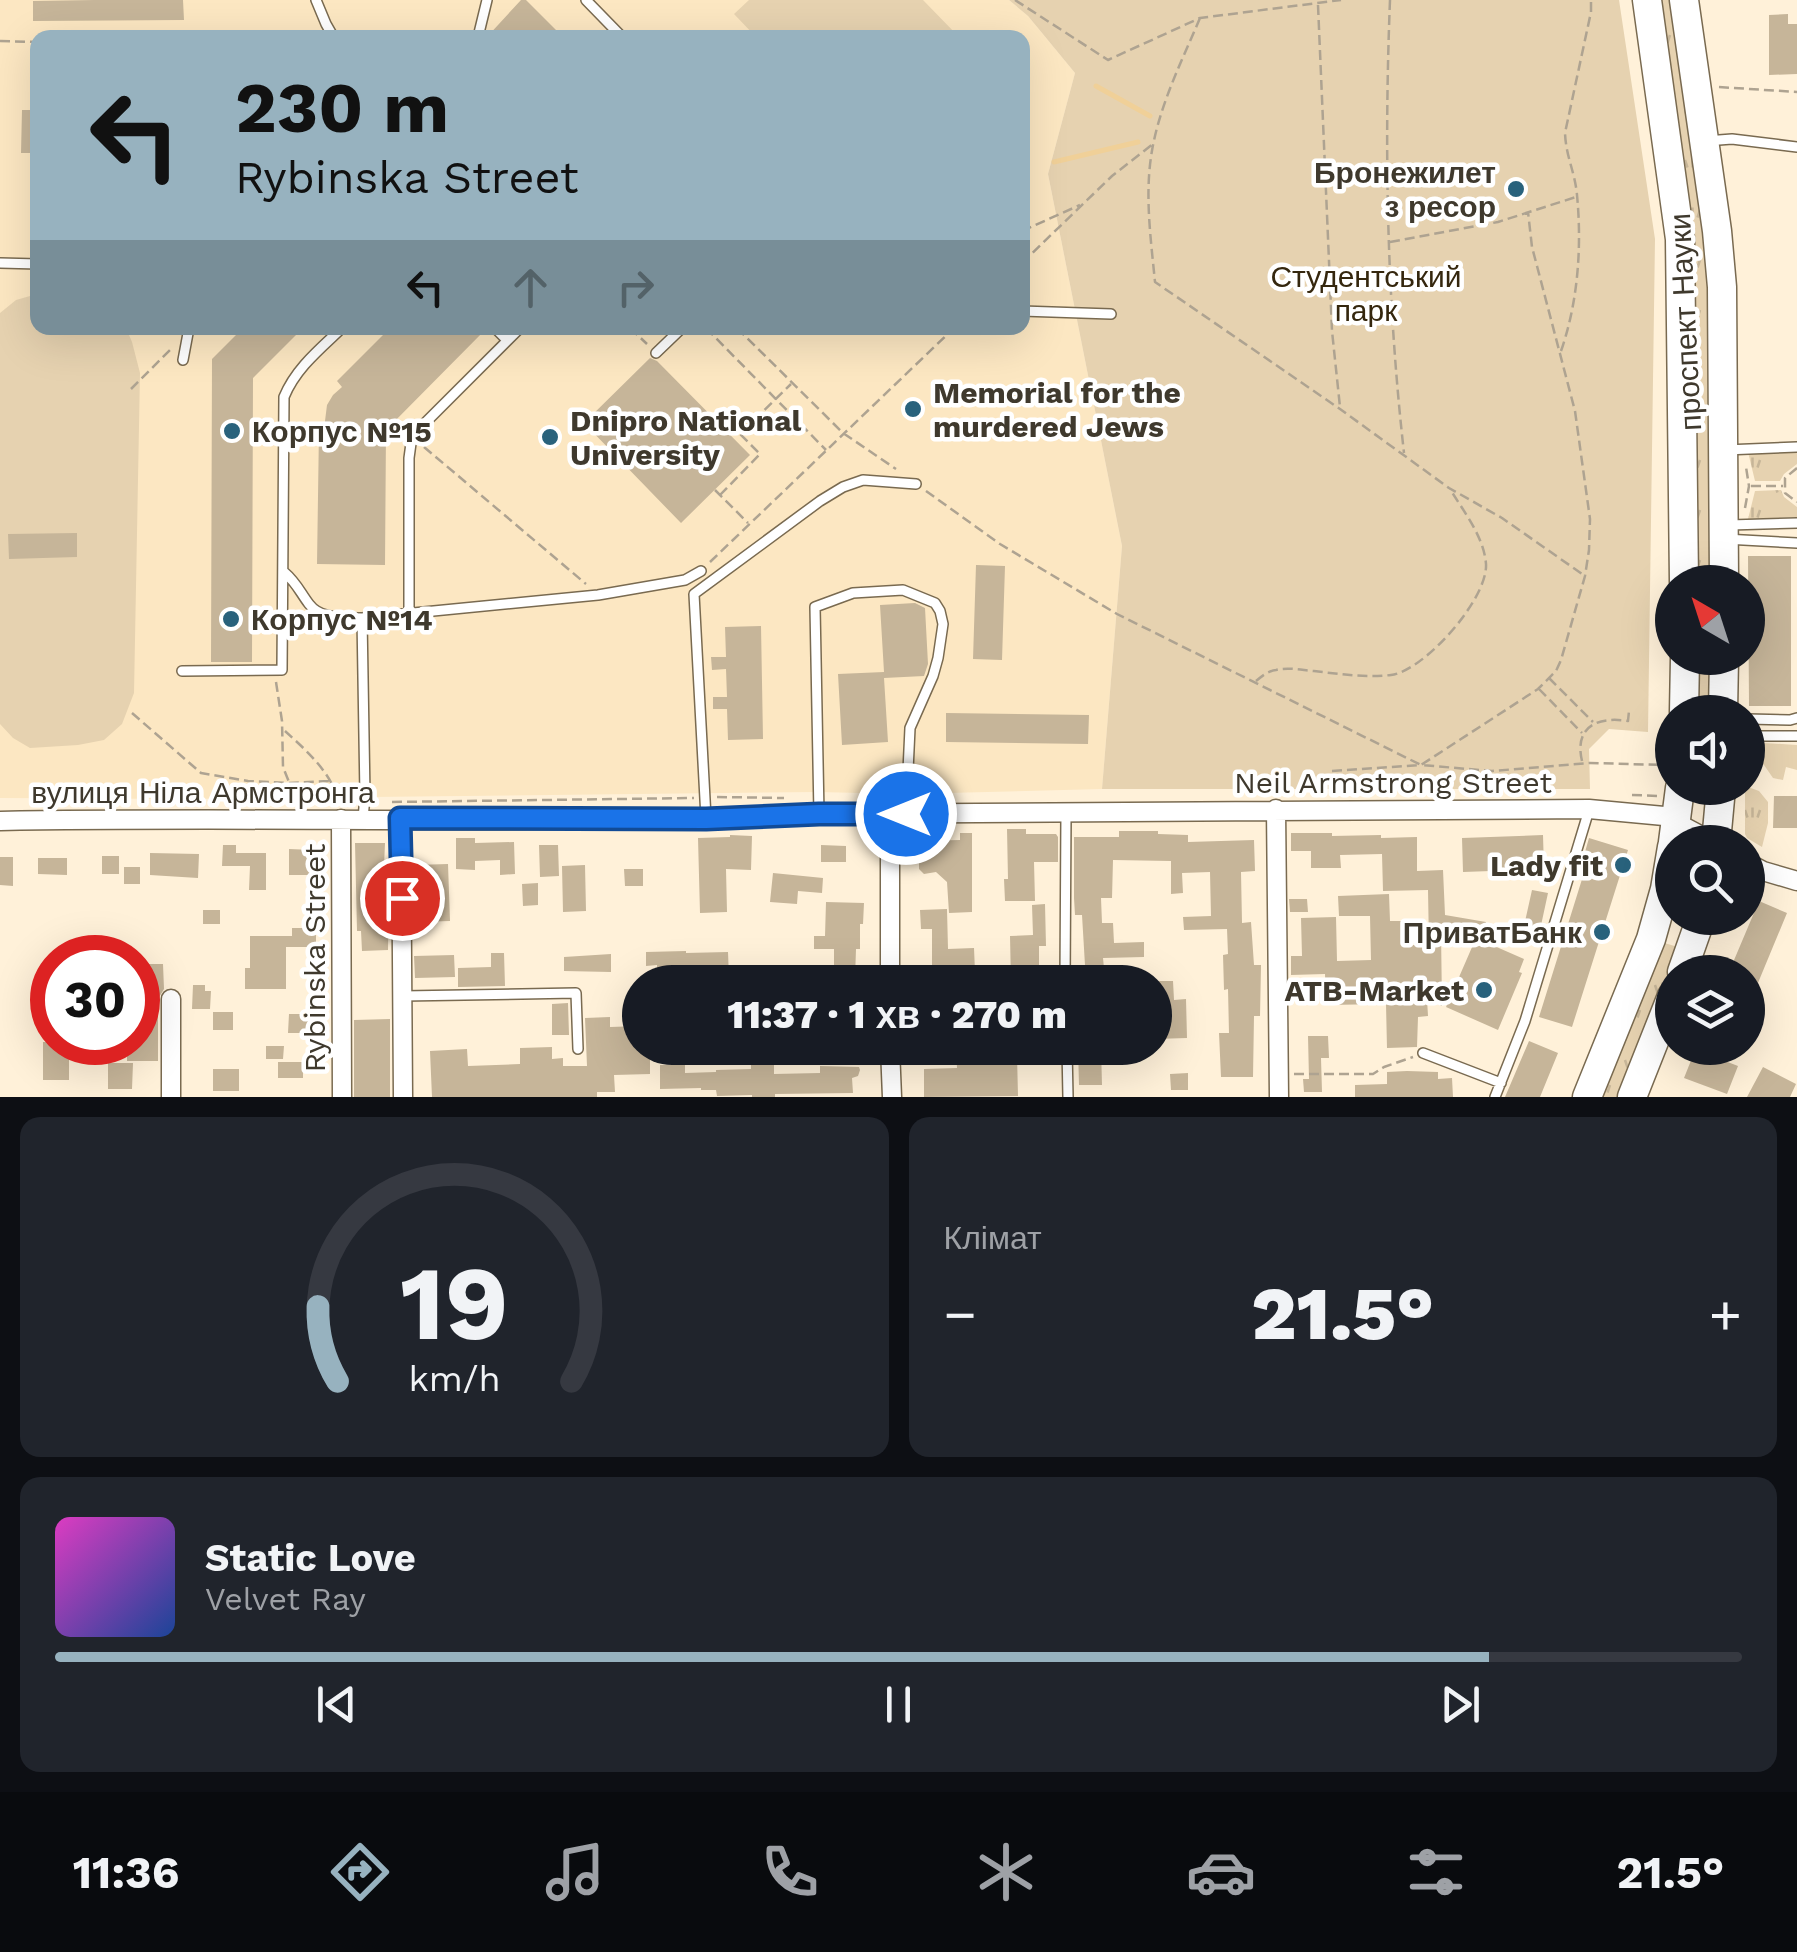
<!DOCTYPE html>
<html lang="uk">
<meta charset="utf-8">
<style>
body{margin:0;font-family:"Work Sans",sans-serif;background:#20242c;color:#f1f3f6;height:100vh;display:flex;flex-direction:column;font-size:38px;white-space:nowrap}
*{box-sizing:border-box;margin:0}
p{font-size:32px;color:#9ea1a6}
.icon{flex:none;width:55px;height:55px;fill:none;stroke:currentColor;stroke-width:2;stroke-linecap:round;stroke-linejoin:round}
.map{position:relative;height:1097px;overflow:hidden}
.panel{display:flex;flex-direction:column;gap:20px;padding:20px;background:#0d0f14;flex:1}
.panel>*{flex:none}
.guide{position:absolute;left:30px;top:30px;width:1000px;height:305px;border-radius:20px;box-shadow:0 10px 40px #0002;background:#97b2bf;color:#111;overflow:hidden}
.needle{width:65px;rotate:321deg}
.controls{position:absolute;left:1655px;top:565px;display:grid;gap:20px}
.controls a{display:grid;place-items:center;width:110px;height:110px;border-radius:50%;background:#171b24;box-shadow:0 10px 40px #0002;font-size:50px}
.speed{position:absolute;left:30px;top:935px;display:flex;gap:20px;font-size:50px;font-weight:700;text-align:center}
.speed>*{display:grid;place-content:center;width:130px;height:130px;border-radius:50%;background:#171b24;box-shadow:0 10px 40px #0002;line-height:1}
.speed .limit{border:15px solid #d22;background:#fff;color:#111}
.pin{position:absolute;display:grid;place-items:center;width:85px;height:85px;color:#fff;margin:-42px;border:5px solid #fff;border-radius:50%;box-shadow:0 2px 10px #0007}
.me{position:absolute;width:110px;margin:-55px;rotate:270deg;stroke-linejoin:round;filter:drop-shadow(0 0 8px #0008)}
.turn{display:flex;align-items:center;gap:35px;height:210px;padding:0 40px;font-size:45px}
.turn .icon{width:130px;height:130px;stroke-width:2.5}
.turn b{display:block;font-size:70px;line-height:85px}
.lanes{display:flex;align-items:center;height:95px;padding:0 40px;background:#0003;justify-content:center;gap:50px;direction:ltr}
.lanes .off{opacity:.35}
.big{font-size:75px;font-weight:800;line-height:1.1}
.panel .widget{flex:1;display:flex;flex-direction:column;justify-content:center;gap:15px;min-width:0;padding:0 35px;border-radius:20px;background:#20242c}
.panel .dial{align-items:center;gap:0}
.dial svg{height:260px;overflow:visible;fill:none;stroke:#363941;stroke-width:7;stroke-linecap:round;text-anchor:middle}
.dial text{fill:#f1f3f6;stroke:none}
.song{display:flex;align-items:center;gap:30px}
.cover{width:120px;height:120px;border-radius:15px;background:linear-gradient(135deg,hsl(310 70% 55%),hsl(220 70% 35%))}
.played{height:10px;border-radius:5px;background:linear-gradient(90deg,#97b2bf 85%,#363941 85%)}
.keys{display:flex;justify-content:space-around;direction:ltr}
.heat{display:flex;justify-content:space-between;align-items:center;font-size:55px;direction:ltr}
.panel .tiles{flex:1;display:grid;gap:20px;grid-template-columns:1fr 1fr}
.widget:last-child{grid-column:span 2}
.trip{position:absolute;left:622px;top:965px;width:550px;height:100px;border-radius:50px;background:#171b24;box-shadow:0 10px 40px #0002;font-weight:800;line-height:100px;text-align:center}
.tab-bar{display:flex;height:160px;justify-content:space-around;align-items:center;background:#090b0e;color:#9ea1a6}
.tab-bar .icon{width:70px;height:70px}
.tab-bar .on{color:#97b2bf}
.tab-bar b{font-size:45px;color:#f1f3f6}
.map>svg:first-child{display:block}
</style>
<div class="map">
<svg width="1797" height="1097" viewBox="0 0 1797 1097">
<defs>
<pattern id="grass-tufts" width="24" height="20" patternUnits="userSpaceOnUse" patternTransform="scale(2.5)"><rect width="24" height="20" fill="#e6d2b0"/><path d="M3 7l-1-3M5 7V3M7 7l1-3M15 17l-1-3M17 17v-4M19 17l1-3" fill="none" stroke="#c6b598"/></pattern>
</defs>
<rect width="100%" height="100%" fill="#fff1d9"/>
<!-- built -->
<path fill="#fce7c2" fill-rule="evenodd" d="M0,0H1009L1028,16L1075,73L1048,174L1122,546L1102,789L906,794L818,792L182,799L0,798ZM38,38H1022V328H38Z"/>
<!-- grass -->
<path fill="url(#grass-tufts)" d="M1654,0H1676L1713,273L1714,582H1690Z
M1748,452H1797V464L1784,474L1780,481H1755Z
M1781,490L1784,497L1797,507V517L1748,519L1755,491Z
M1690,658H1714V712H1690Z
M1748,742L1797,745V770L1786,767L1783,780L1773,778L1764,765L1759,763L1756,774L1749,772Z
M1748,787L1759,791L1768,802V823L1762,847L1747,838L1745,834V788Z
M1658,941L1681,948L1621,1097H1595Z"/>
<!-- park -->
<path fill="#e6d2b0" d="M749,0H923L959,37H756L734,14Z
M1009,0H1619L1655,239L1648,732L1609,729L1589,749L1590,789H1102L1122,546L1048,174L1075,73L1028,16Z
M37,294L38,328H126L132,342L140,373L134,693L122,724L104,740L78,745L30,748L13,738L0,724V313L16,300Z"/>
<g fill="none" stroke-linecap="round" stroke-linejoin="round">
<!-- stream -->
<path stroke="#f0d098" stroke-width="5" d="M1096,86L1150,116
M1054,162L1138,142"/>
</g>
<!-- building -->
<path fill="#c6b599" d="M94,0H183L184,20L33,21V1Z
M521,0H526L564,38H486Z
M1788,14V24H1797V74L1769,75V15Z
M22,110H38V153H21Z
M243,328H303L253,378L252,662H211L212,359Z
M390,328H487L386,430L385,565L317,564L319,429H324L327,405L333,395L342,387L337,381Z
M650,358L657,361L750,455L681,523L584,423Z
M77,533V557L9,559L8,534Z
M1748,556H1791V706H1749Z
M976,565L1005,566L1002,660L973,659Z
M915,603L925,608L928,664L924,676L884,678L888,742L842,745L838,674L884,672L880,605Z
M761,626L763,739L728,740L727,709H713V697H727L726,669L712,670L711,657H726L725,627Z
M946,713L1089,715L1088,744L946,742Z
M1774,796H1797V828H1773Z
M1007,829H1026V834H1056L1058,837V862H1034L1035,901H1005L1004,879H1008Z
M1119,831H1158V834L1188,835V842L1254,840L1255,871L1241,872L1242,923L1251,922L1254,965H1261L1260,1016H1254L1253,1077H1221L1219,1033H1229L1228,989L1224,990L1223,955L1228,954L1227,929L1184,930L1183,917L1211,916L1210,872L1182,873L1183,893L1171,894V861L1113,860L1112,898H1101L1102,923H1113L1114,943L1144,942V957L1103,958L1104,968H1099L1100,982H1086L1082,915H1075L1074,898V837H1119Z
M960,833H972V912L949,913L947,882L936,872L924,874L919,869V841L960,840Z
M1291,833H1332V836L1381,835V838L1417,837V871L1443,870L1445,915L1486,922L1483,938L1441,931L1442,1006L1427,999L1428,1016L1418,1017L1417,1047L1387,1048L1386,1004L1326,1005L1325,974L1291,975V956H1302L1301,918L1336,917L1337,961L1371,960L1370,916H1339L1338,896L1389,894L1390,921H1403L1404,945H1429L1428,890L1383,891L1382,854L1340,855L1341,868H1311V851H1291Z
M730,835L752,836L751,870L726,869L727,912L700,913L698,838L730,837Z
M1543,835L1544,869L1463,872L1462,838Z
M456,838H475V843L514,842L515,874L500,875V860L475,861V870L456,869Z
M1589,838L1628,850L1572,1027L1539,1017L1588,860L1583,859Z
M355,843H385L383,890H389L388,950L362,951L361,931H357Z
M223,845H236V853H266V890H249L250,866H222Z
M539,845H558L559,876L540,877Z
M821,845L846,846V862H821Z
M289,849L313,850V875H289Z
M150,853L199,854L198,878L150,875Z
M102,856H119V874H102Z
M0,857H13V886L0,885Z
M38,858H67V875L38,874Z
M448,864L450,921L416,922L415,865Z
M585,865L586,911L563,912L562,866Z
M124,867H140V884H124Z
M624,869H643V886H625Z
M773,873L823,878L822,893L798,891L797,904L770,902Z
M538,883V905L523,906L522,884Z
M1532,890L1548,893L1540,930L1524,926Z
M1289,899H1307L1308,912H1290Z
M1759,901L1787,913L1748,1007V972H1729Z
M826,902L864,903L863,924H860V949H856L855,978H834V949H814V936H825Z
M1045,904L1046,946H1039V968H1035V982H1011L1010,936L1033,935L1032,905Z
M947,909L948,949L974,948L975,972L932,974V929H921L920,910Z
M203,910H220V924H203Z
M292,928H316V947H286V989H245V968H250V936H292Z
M1476,938L1524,959L1519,972L1522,973L1498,1030L1446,1007Z
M686,951V953L728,952L729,978L708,979L704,974L698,972L691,979L657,980V965L646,966V952Z
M491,953H504L505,986L458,987V968L491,967Z
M611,954V972L564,971V957Z
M454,955L455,977L415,978L414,956Z
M138,964H163L164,989L158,999V1061H127V1042H138Z
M1156,981H1173L1174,1000L1186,999L1187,1038L1155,1039Z
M193,985H205V991H211L210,1009H192Z
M568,1003L569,1035H552V1004Z
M213,1012H233V1030H213Z
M289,1014H312V1033H288Z
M610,1017V1027L640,1026V1048H650V1074L614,1075L615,1092H597V1097H432L430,1051L467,1049L468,1066L520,1064V1048L552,1047V1059L563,1058V1066H587L585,1018Z
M390,1019V1097H354V1020Z
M1308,1036H1328L1329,1058H1321L1322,1092H1304L1303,1079H1309Z
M1529,1041L1558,1053L1540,1097H1505Z
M43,1042H69V1080H43Z
M266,1046H284L283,1059H266Z
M956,1048H1008V1055H1017L1018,1096L924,1097V1069L957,1068Z
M1078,1048H1101L1102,1085H1079Z
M1696,1048H1731L1725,1061L1738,1066L1727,1094L1684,1078Z
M751,1059H771L774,1063V1074L820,1073V1066L859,1067L860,1070L858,1076L852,1078L853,1093L775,1094V1097H752V1095L717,1096L716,1090H701V1088L660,1089V1065H685V1073L716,1072V1070L751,1069Z
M278,1062H303V1078H278Z
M108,1063H133L132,1089H108Z
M1763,1067L1796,1084L1790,1097H1747Z
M213,1069H239V1091H213Z
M1407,1071L1438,1072V1079L1452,1078L1453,1097H1355V1085L1387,1084V1072Z
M1188,1073V1090H1171L1170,1074Z"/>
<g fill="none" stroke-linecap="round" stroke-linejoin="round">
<!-- service casing -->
<g stroke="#796a50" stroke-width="12">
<path id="service" d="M316,0L326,24L334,38
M586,0L623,38
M474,38L479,33L487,0
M1706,141L1732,139L1797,147
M0,263L38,264
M1022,311L1111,314
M495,328L507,340
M656,353L682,328
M183,360L189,328
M1725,450L1797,447
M1730,525L1797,523
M1725,539L1797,543
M284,572C296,582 300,592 309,604C321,620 344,617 362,618L598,595L685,580L701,571
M409,613V458L412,436L520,328
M362,618L365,796L363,819
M182,671L282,670L284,397C296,368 320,349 342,328
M1748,719L1790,720L1797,718
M1748,736H1797
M819,814L815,607L853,593L903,590L935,603L940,611L943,624L938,658L933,676L910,728L906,814
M706,818L694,594L820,501L843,487L863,480L916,484
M699,980V982
M1065,982L1066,813
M403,996L576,993L578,1049
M700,1048V1050L775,1051L780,1057L891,1059
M1067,1048L1068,1097
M1423,1053L1501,1083
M1495,1097L1525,1021L1589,810"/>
</g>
<!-- minor casing -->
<g stroke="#796a50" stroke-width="21">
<path id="minor" d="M1276,809L1279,1097
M341,819L342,1097
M401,819L403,1097
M0,821C273,816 546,826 819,814L1589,809L1664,816L1713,842
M1748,863L1763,871L1797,881
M890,982V813
M171,999V1097
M890,1048L892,1097"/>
</g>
<!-- primary casing -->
<g stroke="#796a50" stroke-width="31">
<path id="primary" d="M1647,0L1680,239L1684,582
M1684,0L1717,231L1722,287L1724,582
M1684,712L1685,658
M1723,712L1724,658
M1673,842L1680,788
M1716,842L1721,788
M1682,972L1701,918
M1587,1097L1651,939L1665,889L1672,847
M1632,1097L1672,996"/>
</g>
<!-- path -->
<path stroke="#aea391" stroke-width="2.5" stroke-dasharray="10 5" stroke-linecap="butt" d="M1015,0L1108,60L1200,18L1341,0
M1390,0C1384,151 1387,303 1404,453
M1318,5L1332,331L1340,407
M1200,18C1181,63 1158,108 1151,157C1145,198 1151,241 1155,282L1340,409L1449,488L1502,518L1585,576
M0,41L38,42
M1719,87L1797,92
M1022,231L1080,205
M1390,242L1498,222L1576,197
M1022,263L1112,176L1153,144
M630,328L647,344
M706,328L826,450
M737,328L843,433L896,469
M1561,351C1578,302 1582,247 1577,195C1575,172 1566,157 1565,133L1591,12V0
M131,389L172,348
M424,447L586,584
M1797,468L1785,478V493L1797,502
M1751,486H1783
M715,490L748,523
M926,491L1000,544L1117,614L1421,765L1492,771L1590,763L1667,765
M720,495L760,454L740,434L791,384
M1745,508L1749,486L1746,467
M710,562L954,328
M1549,678L1593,722
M1256,681C1262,676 1268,671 1276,670C1288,667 1301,670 1314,671C1340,674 1365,678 1391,675C1424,671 1488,599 1486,564C1484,537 1464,512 1450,489
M276,682L282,721L283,767L295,797
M1539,689L1582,733
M132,713L201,773L248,781L289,783L330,781
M285,731C306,750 333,774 339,803
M1663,733L1667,772
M1582,761C1574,727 1597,716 1628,721L1629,711
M1332,771L1421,765L1538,689L1556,671L1561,660L1585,576L1589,550L1590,519L1575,411L1532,247L1528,212
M1632,795L1659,796
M717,797L784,798
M392,802L694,798
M1294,1074H1373L1384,1067L1413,1057"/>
<!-- service -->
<use href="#service" stroke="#fff" stroke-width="9"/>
<!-- minor -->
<use href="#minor" stroke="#fff" stroke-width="18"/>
<!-- primary -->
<use href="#primary" stroke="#fff" stroke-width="28"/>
</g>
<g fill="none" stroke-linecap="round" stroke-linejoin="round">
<!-- route casing -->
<g stroke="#114b97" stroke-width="25">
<path id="route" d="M402,898L400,818L706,819L819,814H906"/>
</g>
<!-- route -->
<use href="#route" stroke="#1a73e8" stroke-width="18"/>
</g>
<!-- markers -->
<g fill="#29627c" stroke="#fff" stroke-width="4">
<circle cx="1516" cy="189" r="10"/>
<circle cx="913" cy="409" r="10"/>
<circle cx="232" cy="431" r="10"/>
<circle cx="550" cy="437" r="10"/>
<circle cx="231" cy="619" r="10"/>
<circle cx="1623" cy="865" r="10"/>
<circle cx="1602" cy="932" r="10"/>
<circle cx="1484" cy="990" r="10"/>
</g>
<g text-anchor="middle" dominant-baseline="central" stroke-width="9" stroke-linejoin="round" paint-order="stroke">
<!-- poi labels -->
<g font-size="30" font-weight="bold" fill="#3f392d" stroke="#fff" text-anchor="end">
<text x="1496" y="172">Бронежилет<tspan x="1496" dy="34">з ресор</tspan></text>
<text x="933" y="392" text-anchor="start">Memorial for the<tspan x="933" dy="34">murdered Jews</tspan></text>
<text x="570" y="420" text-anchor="start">Dnipro National<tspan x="570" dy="34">University</tspan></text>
<text x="252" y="431" text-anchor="start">Корпус №15</text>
<text x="251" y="619" text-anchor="start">Корпус №14</text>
<text x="1603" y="865">Lady fit</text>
<text x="1582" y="932">ПриватБанк</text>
<text x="1464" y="990">ATB-Market</text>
</g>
<!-- park labels -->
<g font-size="30" fill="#35270e" stroke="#fff">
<text x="1366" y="276">Студентський<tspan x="1366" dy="34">парк</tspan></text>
</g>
<!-- street labels -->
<g font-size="30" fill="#3f392d" stroke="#fff">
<text transform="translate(1685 322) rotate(-93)">проспект Науки</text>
<text x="1393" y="782">Neil Armstrong Street</text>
<text x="203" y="792">вулиця Ніла Армстронга</text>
<text transform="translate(314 958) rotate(-90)">Rybinska Street</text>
</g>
</g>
</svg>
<div class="controls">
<a><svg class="needle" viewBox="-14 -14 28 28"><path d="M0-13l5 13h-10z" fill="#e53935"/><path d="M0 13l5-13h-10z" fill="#9ea1a6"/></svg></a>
<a><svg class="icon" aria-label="sound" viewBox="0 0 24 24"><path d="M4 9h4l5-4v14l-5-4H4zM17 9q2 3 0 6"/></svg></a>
<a><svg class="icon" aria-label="search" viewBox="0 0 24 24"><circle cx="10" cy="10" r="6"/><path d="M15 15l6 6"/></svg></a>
<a><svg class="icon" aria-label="layers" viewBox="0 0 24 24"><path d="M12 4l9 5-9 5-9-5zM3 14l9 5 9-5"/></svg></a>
</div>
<div class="speed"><div class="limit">30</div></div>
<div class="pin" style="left:402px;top:898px;background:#d93025"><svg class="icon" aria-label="arrive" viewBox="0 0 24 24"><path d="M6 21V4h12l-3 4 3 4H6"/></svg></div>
<svg class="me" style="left:906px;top:814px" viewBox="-20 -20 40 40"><circle r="17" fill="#1a73e8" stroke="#fff" stroke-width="3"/><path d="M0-11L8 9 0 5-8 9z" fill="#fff"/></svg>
<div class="trip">11:37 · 1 хв · 270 m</div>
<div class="guide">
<div class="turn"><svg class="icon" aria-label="left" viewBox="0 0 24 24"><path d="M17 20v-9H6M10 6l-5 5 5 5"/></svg><div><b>230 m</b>Rybinska Street</div></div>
<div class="lanes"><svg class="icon" aria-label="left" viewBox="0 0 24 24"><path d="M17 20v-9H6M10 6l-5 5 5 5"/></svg><svg class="icon off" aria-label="ahead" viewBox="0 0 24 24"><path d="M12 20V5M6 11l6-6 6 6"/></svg><svg class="icon off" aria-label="right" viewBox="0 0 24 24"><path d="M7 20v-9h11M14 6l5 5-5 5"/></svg></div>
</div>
</div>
<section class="panel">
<div class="tiles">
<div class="widget dial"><svg viewBox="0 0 100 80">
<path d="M14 69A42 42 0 1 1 86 69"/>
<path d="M14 69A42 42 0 0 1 8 46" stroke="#97b2bf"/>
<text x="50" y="56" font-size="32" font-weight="700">19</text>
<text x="50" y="72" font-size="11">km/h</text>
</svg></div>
<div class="widget"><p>Клімат</p>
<div class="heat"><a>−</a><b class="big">21.5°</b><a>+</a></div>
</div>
<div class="widget">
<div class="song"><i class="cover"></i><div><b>Static Love</b><p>Velvet Ray</p></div></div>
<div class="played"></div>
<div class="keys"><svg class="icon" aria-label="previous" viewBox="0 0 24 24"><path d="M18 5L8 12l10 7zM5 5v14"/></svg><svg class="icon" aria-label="pause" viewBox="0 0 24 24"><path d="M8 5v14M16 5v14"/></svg><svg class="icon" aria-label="next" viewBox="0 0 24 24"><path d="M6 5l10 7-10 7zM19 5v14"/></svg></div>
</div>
</div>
</section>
<nav class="tab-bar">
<b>11:36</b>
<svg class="icon on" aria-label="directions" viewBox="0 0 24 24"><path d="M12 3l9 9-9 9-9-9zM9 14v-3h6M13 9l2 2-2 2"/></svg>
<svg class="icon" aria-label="music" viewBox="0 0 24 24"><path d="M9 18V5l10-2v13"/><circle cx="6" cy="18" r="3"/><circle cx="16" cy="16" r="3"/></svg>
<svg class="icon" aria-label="phone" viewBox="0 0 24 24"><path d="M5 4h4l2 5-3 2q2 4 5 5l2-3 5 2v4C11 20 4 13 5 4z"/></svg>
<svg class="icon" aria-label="climate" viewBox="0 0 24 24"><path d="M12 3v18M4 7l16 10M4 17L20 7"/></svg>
<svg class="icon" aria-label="car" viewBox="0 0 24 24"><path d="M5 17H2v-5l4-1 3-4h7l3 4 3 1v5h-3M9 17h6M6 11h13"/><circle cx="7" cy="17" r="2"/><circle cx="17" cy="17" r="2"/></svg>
<svg class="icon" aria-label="filters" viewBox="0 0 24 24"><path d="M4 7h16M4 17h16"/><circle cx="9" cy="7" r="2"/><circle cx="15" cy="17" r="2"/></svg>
<b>21.5°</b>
</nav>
